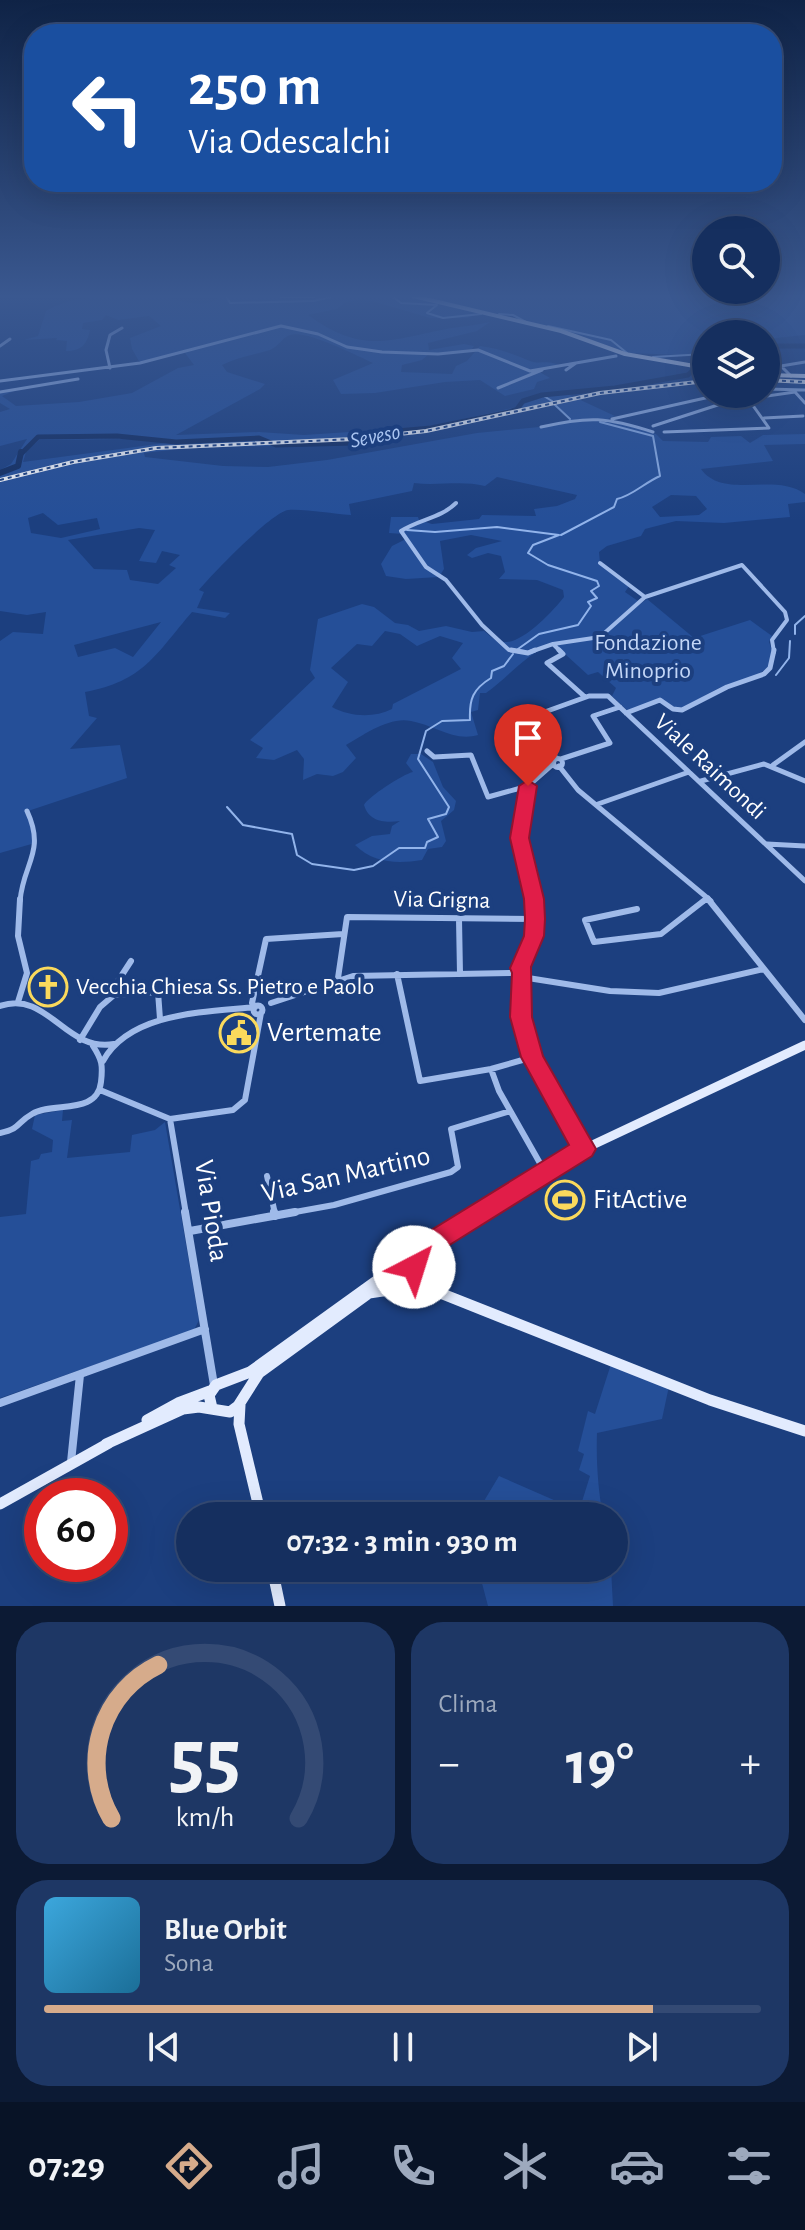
<!DOCTYPE html>
<html lang="it">
<meta charset="utf-8">
<style>
body{margin:0;font-family:"Alegreya Sans",sans-serif;background:#1e3765;color:#f1f3f6;height:100vh;display:flex;flex-direction:column;font-size:30px;white-space:nowrap}
*{box-sizing:border-box;margin:0}
p{font-size:26px;color:#9da9bd}
.icon{flex:none;width:44px;height:44px;fill:none;stroke:currentColor;stroke-width:2;stroke-linecap:round;stroke-linejoin:round}
.map{position:relative;height:1606px;overflow:hidden}
.drawer{display:flex;flex-direction:column;gap:16px;padding:16px;background:#0c1a34;flex:1}
.drawer>*{flex:none}
.top-card{position:absolute;left:24px;top:24px;width:758px;height:168px;border-radius:32px;box-shadow:0 8px 32px #0002,0 0 0 2px #344a74;background:#1a4fa0;color:#fff;overflow:hidden}
.fabs{position:absolute;left:692px;top:216px;display:grid;gap:16px}
.fabs a{display:grid;place-items:center;width:88px;height:88px;border-radius:50%;background:#152f5f;box-shadow:0 8px 32px #0002,0 0 0 2px #344a74;font-size:40px}
.speed{position:absolute;left:24px;top:1478px;display:flex;gap:16px;font-size:40px;font-weight:700;text-align:center}
.speed>*{display:grid;place-content:center;width:104px;height:104px;border-radius:50%;background:#152f5f;box-shadow:0 8px 32px #0002,0 0 0 2px #344a74;line-height:1}
.speed .limit{border:12px solid #d22;background:#fff;color:#111}
.pin{position:absolute;display:grid;place-items:center;width:68px;height:68px;color:#fff;margin:-82px -34px;border-radius:50% 50% 50% 0;rotate:-45deg;box-shadow:0 0 8px #0007}
.pin .icon{rotate:45deg}
.me{position:absolute;width:88px;margin:-44px;rotate:40deg;stroke-linejoin:round;filter:drop-shadow(0 0 6px #0008)}
.turn{display:flex;align-items:center;gap:28px;height:168px;padding:0 32px;font-size:36px}
.turn .icon{width:104px;height:104px;stroke-width:2.5}
.turn b{display:block;font-size:56px;line-height:68px}
.big{font-size:60px;font-weight:700;line-height:1.1}
.drawer .widget{flex:1;display:flex;flex-direction:column;justify-content:center;gap:12px;min-width:0;padding:0 28px;border-radius:32px;background:#1e3765}
.drawer .dial{align-items:center;gap:0}
.dial svg{height:208px;overflow:visible;fill:none;stroke:#344a74;stroke-width:7;stroke-linecap:round;text-anchor:middle}
.dial text{fill:#f1f3f6;stroke:none}
.song{display:flex;align-items:center;gap:24px}
.cover{width:96px;height:96px;border-radius:12px;background:linear-gradient(135deg,hsl(200 70% 55%),hsl(200 70% 35%))}
.played{height:8px;border-radius:4px;background:linear-gradient(90deg,#d6ab8b 85%,#344a74 85%)}
.keys{display:flex;justify-content:space-around;direction:ltr}
.heat{display:flex;justify-content:space-between;align-items:center;font-size:44px;direction:ltr}
.drawer .tiles{flex:1;display:grid;gap:16px;grid-template-columns:1fr 1fr}
.widget:last-child{grid-column:span 2}
.trip{position:absolute;left:176px;top:1502px;width:452px;height:80px;border-radius:40px;background:#152f5f;box-shadow:0 8px 32px #0002,0 0 0 2px #344a74;font-weight:700;line-height:80px;text-align:center}
.tabs{display:flex;height:128px;justify-content:space-around;align-items:center;background:#081326;color:#9da9bd}
.tabs .icon{width:56px;height:56px}
.tabs .on{color:#d6ab8b}
.tabs b{font-size:36px;color:#f1f3f6}
.map>svg:first-child{display:block}
</style>
<div class="map">
<svg width="805" height="1606" viewBox="0 0 805 1606">
<rect width="100%" height="100%" fill="#1c3f7f"/>
<!-- green -->
<path fill="#254f98" fill-rule="evenodd" d="M109,296C124,296 139,294 154,296C175,297 202,312 221,297L218,296H805V335L766,339V334H706V356L629,353L554,327L532,323L513,314L481,313L467,318H430L372,301L357,300L346,302L337,309L308,315C365,356 390,339 452,328C465,326 477,325 490,322L477,331L428,343L429,350L464,344L474,346L472,349L429,354L422,360L402,365L401,372L452,374L456,366L467,361L480,346C498,348 513,354 530,361C540,365 547,359 561,366L538,371L550,378L537,382L534,389L505,396L480,380L445,382L375,393L341,394L333,380L373,363C358,356 305,329 290,335C283,337 278,347 270,350C254,355 238,357 222,365L227,372L265,384L260,389L176,435L259,432L304,435L426,427L512,408L561,391L615,416L608,419L656,434L663,441L708,442L711,437L741,436L750,443L763,435L805,434V444L764,445L773,461L701,469C723,500 775,472 805,494V502L788,504L790,517L724,523L676,521L645,529L641,536L607,546L599,552L600,563L629,586L625,592L638,601L612,624L647,599L694,638L750,620L772,636L769,642L773,653L770,666L753,678L719,688L682,708L675,709L660,699L628,711L612,696L616,688L598,672L588,675L554,644C528,651 508,678 486,693H480L478,710L471,712L478,735C454,742 434,725 411,721C390,716 363,735 346,745L356,758L343,772L333,776L317,774L303,780L304,759L297,750L274,760L256,758L263,748L250,740L315,678L310,670L318,619L362,604L374,607L395,623L408,625L419,631L446,626L472,632L484,631C491,637 498,643 507,642C525,641 554,610 564,597L563,590L537,580L499,579L505,572L501,556L488,553L472,558L467,555L476,548L502,541L471,535L440,541L444,569L439,577L406,579L386,576L381,564L392,546L406,539L403,534L389,533L391,517H418L419,520L432,524L479,519L482,515L536,516L534,509L557,506L575,499L577,495L497,477L485,486C462,480 438,486 414,483L412,491L349,504L351,515C331,514 308,509 288,510C272,512 211,575 199,590L204,592L197,608L230,613L225,618L192,612C155,655 144,681 85,692L89,716L97,718L70,749L120,745L127,778L28,811L35,843L0,853V641L13,632L43,634L46,612L27,615L0,611V470L11,464L27,439L0,446V412L10,409L0,403V392L24,387L2,396L16,406L79,402L132,393L178,368L194,365L185,353L140,363L132,349L130,338L161,326L149,316L118,320L106,315L102,320L83,323L82,329L90,330C87,345 81,351 66,351L67,341L56,340L57,338L24,340L38,336L46,311C65,299 87,298 109,296ZM553,401L570,420L550,426L477,433L327,460L268,467L223,466L145,457L144,453L198,447L352,445L366,442L365,437L449,426ZM127,439L165,443L23,462L26,452L39,440ZM671,495L696,496L707,509L699,515L660,517L652,507ZM43,513L58,525L97,518L100,529L61,538L31,533L28,518ZM139,528L155,530L139,561L156,563L162,551L180,555L169,565L176,568L158,584L130,580L127,570L94,569L68,540ZM161,622L133,657L115,648L78,657L74,645ZM385,631L400,634L417,646L440,636L463,643L452,658L461,669L393,704L392,709C374,718 350,717 332,707L348,682L331,668L357,644L372,646Z
M421,754L433,762L443,787L456,801L454,810L441,821L446,841L442,847L428,849L422,860C397,864 373,863 355,845L372,836L390,834L392,826L400,821C385,823 369,822 364,805C368,797 403,774 413,772L406,763L411,754Z
M63,1110L62,1121L72,1120L67,1158L130,1152L132,1135L155,1130L165,1122L199,1320L194,1330L0,1398V1217L26,1214L31,1161L39,1159L41,1154L52,1152L53,1140L32,1129L35,1115Z
M611,1364L669,1386L662,1419L597,1433C596,1460 598,1490 603,1516H475L499,1476L579,1511L590,1476L579,1470L584,1454L578,1451L588,1411L595,1414Z
M478,1568H611L613,1606H488Z"/>
<g fill="none" stroke-linecap="round" stroke-linejoin="round">
<!-- stream -->
<path stroke="#92b4eb" stroke-width="2" d="M226,296L230,303L313,301L336,296
M392,296L401,303L437,305L427,313L443,318L481,314
M499,314L513,315L526,322
M548,326L611,340L627,353
M653,357L706,354
M542,395L552,401
M554,404L570,419
M407,530L435,532L497,527L559,535L533,545L528,553L548,565L597,581L599,586L591,591L597,598L588,602L591,606L578,625L539,634L518,649
M561,535L614,507L617,499C632,496 644,483 660,476L653,436L600,422
M795,634V625L805,616
M776,675L789,658L790,641
M227,807L243,825L292,834L297,855L312,864L354,870L373,866L399,848H425L427,842L438,837L428,819L446,814L449,807L418,759L426,731L442,721L470,720C469,699 473,689 491,678L492,671L504,666L513,654"/>
<!-- river-far1 -->
<path stroke="#122c5e" stroke-width="5" d="M766,346H805
M21,454L38,437L117,436L176,442L259,438L276,445L354,443L363,441L364,434L431,428L509,412L517,409L523,401L542,395L615,388L688,375L706,358"/>
<!-- river -->
<path stroke="#122c5e" stroke-width="6" d="M0,473L18,466L21,452"/>
<!-- minor-far4 -->
<path stroke="#9fbae9" stroke-width="3" d="M0,346L10,339
M110,368L106,350L110,335L122,328
M566,370L576,363
M791,376L781,366L805,362
M0,381L140,363L281,326L318,334L347,347L382,352L438,354L478,350L530,371L616,356
M498,388L542,370
M766,389L805,390
M0,392L78,379
M795,392L805,403
M764,418L803,416
M612,419L723,394
M653,426L727,402L795,392
M541,427C589,416 607,417 653,432
M664,432L769,428L749,400"/>
<!-- minor-far3 -->
<path stroke="#9fbae9" stroke-width="4" d="M456,503C441,518 420,519 401,531L426,567L446,580L482,625L509,650L524,652
M600,563L645,597
M530,652L553,644
M561,652L553,644L600,637L645,597L742,565L785,612L787,620L772,640L774,652"/>
<!-- minor-far2 -->
<path stroke="#9fbae9" stroke-width="5" d="M511,650L528,653L535,650
M559,650L563,654L547,663L585,697
M626,713L660,700L673,709L682,710L727,687L764,674L770,668L774,650
M427,751L434,757L471,755L488,797L528,786
M553.5 763a4.5 4.5 0 1 1 9 0a4.5 4.5 0 1 1-9 0Z
M556,759L539,714L589,696H608L805,881
M561,759L610,743L593,716L620,707
M773,765L805,742
M559,766L578,790L711,901
M701,781L764,764L805,781
M598,804L689,772
M767,844L805,846
M20,901C23,863 46,852 27,811
M534,901L519,838L528,786L553,764
M704,901L708,898"/>
<!-- minor-far1 -->
<path stroke="#9fbae9" stroke-width="6" d="M708,899L805,1020
M637,909L585,920L594,942L661,934L706,899
M459,919L460,974
M514 972a4 4 0 1 1 8 0a4 4 0 1 1-8 0Z
M520,968L534,936V899
M397,974L420,1081L491,1069L533,1057
M522,974L528,978L610,991L659,993L764,969
M520,975L523,1029L530,1052L584,1149
M338,978L347,917L535,919
M114,995L158,992L160,1019
M114,995L118,981L131,961
M18,1002L27,973L18,936L20,899
M271,1003L353,976L513,973
M253.5 1010a4.5 4.5 0 1 1 9 0a4.5 4.5 0 1 1-9 0Z
M0,1006C47,989 66,1053 114,1044
M80,1040L100,1007L114,995
M103,1061C130,1012 206,1012 255,1007L252,1003L266,939L343,934
M491,1069L499,1091L545,1172
M100,1090L170,1119L186,1214
M170,1119L233,1110L245,1100L261,1013
M0,1133C22,1128 16,1123 32,1114C53,1101 97,1116 101,1082C103,1065 102,1060 93,1046
M267,1176L275,1214
M284,1214L334,1205L451,1172L458,1167L451,1129L510,1111"/>
<!-- minor -->
<path stroke="#9fbae9" stroke-width="8" d="M185,1212L214,1385
M274,1212L275,1216
M190,1231L295,1212
M0,1403L205,1329
M71,1462L80,1375"/>
<!-- major-far2 -->
<path stroke="#e2ebfe" stroke-width="4" d="M281,296H314
M413,296L561,331L625,354L706,368
M766,375L805,376"/>
<!-- major-far1 -->
<path stroke="#e2ebfe" stroke-width="9" d="M479,1214L584,1149L805,1045"/>
<!-- major -->
<path stroke="#e2ebfe" stroke-width="11" d="M403,1261L482,1212
M387 1275a14 14 0 1 1 28 0a14 14 0 1 1-28 0Z
M409,1288L430,1289L710,1400L805,1431
M240,1405L239,1424L261,1516
M212,1408L209,1395L216,1385L250,1372L386,1274
M147,1420L178,1403L210,1391
M106,1444L183,1409L199,1407L230,1412L238,1406L259,1373L369,1293L396,1289
M0,1504L109,1443
M272,1568L280,1606"/>
<!-- rail casing -->
<g stroke="#fff" stroke-width="4">
<path id="rail" d="M766,380L805,382
M0,480L73,462L156,448L354,439L426,431L600,393L706,381"/>
</g>
<!-- rail -->
<use href="#rail" stroke="#1c3f7f" stroke-width="2" stroke-dasharray="4" stroke-linecap="butt"/>
</g>
<!-- sky -->
<linearGradient id="sky" x2="0" y2="1"><stop stop-color="#0f2346"/><stop offset="0.57" stop-color="#3a5890"/><stop offset="1" stop-color="#3a5890" stop-opacity="0"/></linearGradient>
<rect width="805" height="520" fill="url(#sky)"/>
<!-- route -->
<path fill="#e11d48" stroke="#92132f" stroke-width="2" d="M528,780L537,786L529,838L544,899L545,919L544,936L531,967L532,1017L543,1056L596,1149L592,1156L440,1251L430,1258L423,1276L414,1279L405,1276L401,1267L412,1242L569,1145L521,1057L510,1017L512,973L510,968L524,936L525,919L524,899L510,838L519,786Z"/>
<!-- icons -->
<defs>
<g id="church-ring" transform="scale(2)"><circle r="9.5" fill="#1c3f7f" stroke="#fad95c" stroke-width="1.5"/><path d="M-1.2-6h2.4v3.5h3.3v2.4h-3.3V6h-2.4V-.1h-3.3v-2.4h3.3Z" fill="#fad95c"/></g>
<g id="civic-ring" transform="scale(2)"><circle r="9.5" fill="#1c3f7f" stroke="#fad95c" stroke-width="1.5"/><path d="M-.6-6.5H3V-4.5H.6V-3L4-1V1h2V6H-6V1h2V-1L-.6-3ZM-1.2 2.5V6h2.4V2.5Z" fill="#fad95c"/></g>
<g id="stadium-ring" transform="scale(2)"><circle r="9.5" fill="#1c3f7f" stroke="#fad95c" stroke-width="1.5"/><path d="M0-5a6.5 5 0 1 0 0 10a6.5 5 0 1 0 0-10ZM-3.5-1.8h7v3.6h-7Z" fill="#fad95c"/></g>
</defs>
<g fill-rule="evenodd">
<use href="#church-ring" x="48" y="987"/>
<use href="#civic-ring" x="239" y="1033"/>
<use href="#stadium-ring" x="565" y="1200"/>
</g>
<g text-anchor="middle" dominant-baseline="central" stroke-width="8" stroke-linejoin="round" paint-order="stroke">
<!-- far-water labels -->
<g font-size="22" font-style="italic" fill="#aac5f1" stroke="#1c3f7f">
<text transform="translate(375 436) rotate(-11)">Seveso</text>
</g>
<!-- park labels -->
<g font-size="24" fill="#c3d6f7" stroke="#1c3f7f">
<text x="648" y="643">Fondazione<tspan x="648" dy="28">Minoprio</tspan></text>
</g>
<!-- street labels -->
<g font-size="24" fill="#fff" stroke="#1c3f7f">
<text transform="translate(710 767) rotate(43)">Viale Raimondi</text>
<text transform="translate(442 900) rotate(1)">Via Grigna</text>
</g>
<!-- poi labels -->
<g font-size="24" fill="#fff" stroke="#1c3f7f" text-anchor="start">
<text x="76" y="987">Vecchia Chiesa Ss. Pietro e Paolo</text>
</g>
<!-- near-poi labels -->
<g font-size="28" fill="#fff" stroke="#1c3f7f" text-anchor="start">
<text x="267" y="1033">Vertemate</text>
<text x="593" y="1200">FitActive</text>
</g>
<!-- near-street labels -->
<g font-size="28" fill="#fff" stroke="#1c3f7f">
<text transform="translate(346 1175) rotate(-13)">Via San Martino</text>
<text transform="translate(211 1211) rotate(81)">Via Pioda</text>
</g>
</g>
</svg>
<div class="fabs">
<a><svg class="icon" aria-label="search" viewBox="0 0 24 24"><circle cx="10" cy="10" r="6"/><path d="M15 15l6 6"/></svg></a>
<a><svg class="icon" aria-label="layers" viewBox="0 0 24 24"><path d="M12 4l9 5-9 5-9-5zM3 14l9 5 9-5"/></svg></a>
</div>
<div class="speed"><div class="limit">60</div></div>
<div class="pin" style="left:528px;top:786px;background:#d93025"><svg class="icon" aria-label="arrive" viewBox="0 0 24 24"><path d="M6 21V4h12l-3 4 3 4H6"/></svg></div>
<svg class="me" style="left:414px;top:1267px" viewBox="-20 -20 40 40"><circle r="19" fill="#fff"/><path d="M0-13L10 11 0 6-10 11z" fill="#e11d48"/></svg>
<div class="trip">07:32 · 3 min · 930 m</div>
<div class="top-card">
<div class="turn"><svg class="icon" aria-label="left" viewBox="0 0 24 24"><path d="M17 20v-9H6M10 6l-5 5 5 5"/></svg><div><b>250 m</b>Via Odescalchi</div></div>
</div>
</div>
<section class="drawer">
<div class="tiles">
<div class="widget dial"><svg viewBox="0 0 100 80">
<path d="M14 69A42 42 0 1 1 86 69"/>
<path d="M14 69A42 42 0 0 1 32 10" stroke="#d6ab8b"/>
<text x="50" y="56" font-size="32" font-weight="700">55</text>
<text x="50" y="72" font-size="11">km/h</text>
</svg></div>
<div class="widget"><p>Clima</p>
<div class="heat"><a>−</a><b class="big">19°</b><a>+</a></div>
</div>
<div class="widget">
<div class="song"><i class="cover"></i><div><b>Blue Orbit</b><p>Sona</p></div></div>
<div class="played"></div>
<div class="keys"><svg class="icon" aria-label="previous" viewBox="0 0 24 24"><path d="M18 5L8 12l10 7zM5 5v14"/></svg><svg class="icon" aria-label="pause" viewBox="0 0 24 24"><path d="M8 5v14M16 5v14"/></svg><svg class="icon" aria-label="next" viewBox="0 0 24 24"><path d="M6 5l10 7-10 7zM19 5v14"/></svg></div>
</div>
</div>
</section>
<nav class="tabs">
<b>07:29</b>
<svg class="icon on" aria-label="directions" viewBox="0 0 24 24"><path d="M12 3l9 9-9 9-9-9zM9 14v-3h6M13 9l2 2-2 2"/></svg>
<svg class="icon" aria-label="music" viewBox="0 0 24 24"><path d="M9 18V5l10-2v13"/><circle cx="6" cy="18" r="3"/><circle cx="16" cy="16" r="3"/></svg>
<svg class="icon" aria-label="phone" viewBox="0 0 24 24"><path d="M5 4h4l2 5-3 2q2 4 5 5l2-3 5 2v4C11 20 4 13 5 4z"/></svg>
<svg class="icon" aria-label="climate" viewBox="0 0 24 24"><path d="M12 3v18M4 7l16 10M4 17L20 7"/></svg>
<svg class="icon" aria-label="car" viewBox="0 0 24 24"><path d="M5 17H2v-5l4-1 3-4h7l3 4 3 1v5h-3M9 17h6M6 11h13"/><circle cx="7" cy="17" r="2"/><circle cx="17" cy="17" r="2"/></svg>
<svg class="icon" aria-label="filters" viewBox="0 0 24 24"><path d="M4 7h16M4 17h16"/><circle cx="9" cy="7" r="2"/><circle cx="15" cy="17" r="2"/></svg>
</nav>
